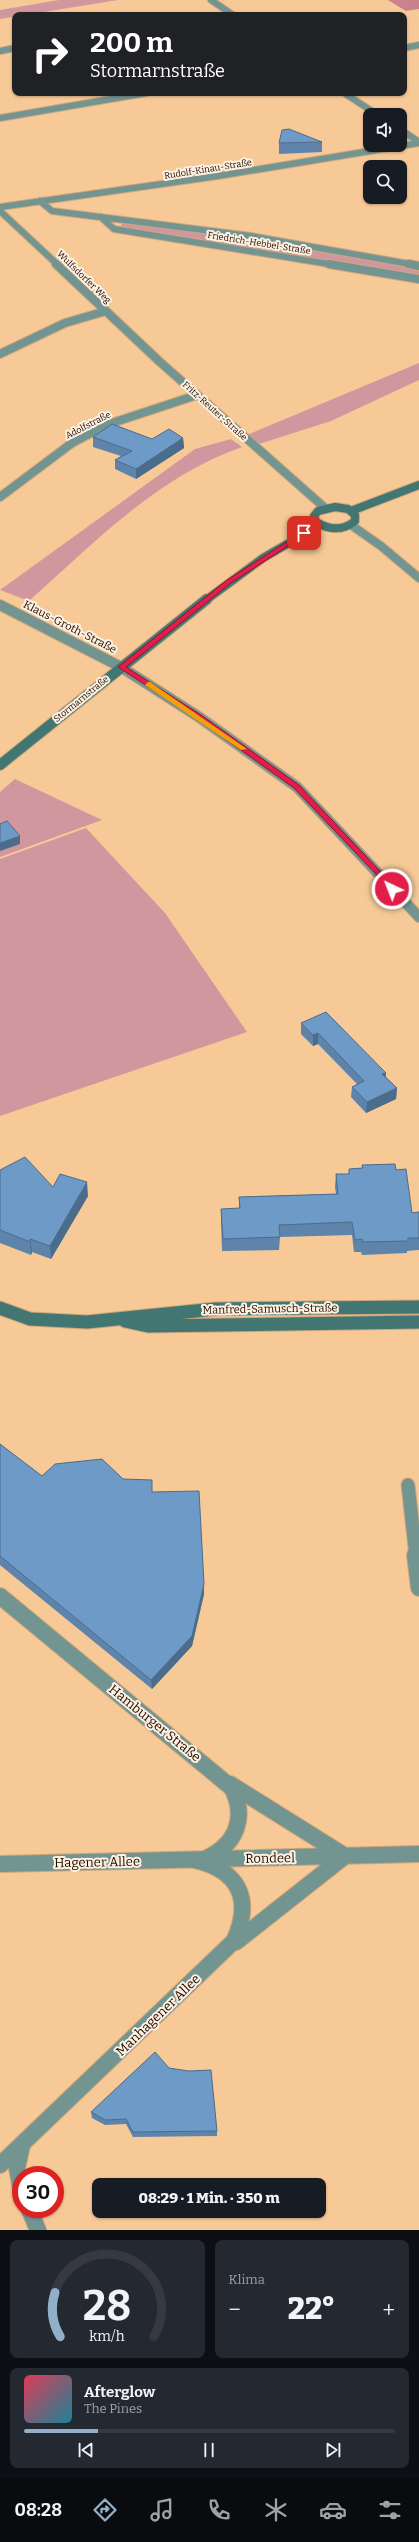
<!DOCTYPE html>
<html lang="de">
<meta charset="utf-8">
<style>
body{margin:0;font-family:Bitter,serif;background:#242831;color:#f1f3f6;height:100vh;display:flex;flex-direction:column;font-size:15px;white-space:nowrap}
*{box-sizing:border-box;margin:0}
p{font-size:13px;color:#9ea1a6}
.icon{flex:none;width:22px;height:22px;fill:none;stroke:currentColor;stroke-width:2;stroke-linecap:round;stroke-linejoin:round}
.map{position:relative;height:2230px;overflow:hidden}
.details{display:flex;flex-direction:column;gap:10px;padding:10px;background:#0d0f14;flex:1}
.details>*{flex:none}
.top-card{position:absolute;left:12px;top:12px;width:395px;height:84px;border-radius:8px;box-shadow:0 1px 3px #0004;background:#202124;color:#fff;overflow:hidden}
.controls{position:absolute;left:363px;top:108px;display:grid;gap:8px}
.controls a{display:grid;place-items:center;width:44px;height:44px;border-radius:8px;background:#171b24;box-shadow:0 1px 3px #0004;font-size:20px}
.speed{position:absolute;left:12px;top:2166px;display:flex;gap:8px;font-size:20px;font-weight:700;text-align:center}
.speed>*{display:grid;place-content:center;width:52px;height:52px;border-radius:50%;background:#171b24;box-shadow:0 1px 3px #0004;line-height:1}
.speed .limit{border:6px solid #d22;background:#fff;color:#111}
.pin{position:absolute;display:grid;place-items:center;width:34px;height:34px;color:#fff;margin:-17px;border-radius:8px;box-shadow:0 2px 6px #0006}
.me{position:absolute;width:44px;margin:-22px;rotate:317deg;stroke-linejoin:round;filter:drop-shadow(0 0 3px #0008)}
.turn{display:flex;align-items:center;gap:14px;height:84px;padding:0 12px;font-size:18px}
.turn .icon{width:52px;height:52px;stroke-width:2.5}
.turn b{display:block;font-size:28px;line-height:34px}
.big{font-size:30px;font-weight:800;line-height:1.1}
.details .card{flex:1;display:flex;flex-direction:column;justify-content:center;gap:6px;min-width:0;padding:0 14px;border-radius:8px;background:#242831}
.details .dial{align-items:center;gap:0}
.dial svg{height:104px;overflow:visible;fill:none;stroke:#363941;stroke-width:7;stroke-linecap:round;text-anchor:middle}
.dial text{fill:#f1f3f6;stroke:none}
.song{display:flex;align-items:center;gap:12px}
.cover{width:48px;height:48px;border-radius:6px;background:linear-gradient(135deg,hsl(350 70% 55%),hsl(190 70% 35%))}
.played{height:4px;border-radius:2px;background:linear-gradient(90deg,#92afc9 20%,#363941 20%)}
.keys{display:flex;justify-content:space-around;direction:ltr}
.heat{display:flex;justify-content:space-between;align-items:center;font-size:22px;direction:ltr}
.details .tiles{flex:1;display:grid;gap:10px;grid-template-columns:1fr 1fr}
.card:last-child{grid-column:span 2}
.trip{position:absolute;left:92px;top:2178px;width:234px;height:40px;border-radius:8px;background:#171b24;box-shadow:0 1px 3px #0004;font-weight:800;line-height:40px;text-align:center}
.tabs{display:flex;height:64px;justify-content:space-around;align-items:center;background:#090b0e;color:#9ea1a6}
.tabs .icon{width:28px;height:28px}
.tabs .on{color:#92afc9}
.tabs b{font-size:18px;color:#f1f3f6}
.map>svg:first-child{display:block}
</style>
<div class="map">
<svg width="419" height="2230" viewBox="0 0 419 2230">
<rect width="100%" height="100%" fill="#f6c997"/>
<!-- green -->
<path fill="#d1979f" d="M59,0H118L0,19V10Z
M125,220L319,250L419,267V277L119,228Z
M419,363V380L331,421L259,444L247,435Z
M231,439L242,447C158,476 94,543 29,601L0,590L195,449Z
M15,779L102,820L0,857V792Z
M86,828L165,913L247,1032L0,1116V859Z"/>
<!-- forest -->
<path fill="#ca828d" d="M388,0H419V9L406,11Z"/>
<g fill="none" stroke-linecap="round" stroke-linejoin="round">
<!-- street-far4 casing -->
<g stroke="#cfa77c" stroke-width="8">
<path id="street-far4" d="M211,0L233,15
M404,48L419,45
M0,51L15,48
M344,93L378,115
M0,118L146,93
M400,129L419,142
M40,201L52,211L251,236L415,265
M0,207L218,176L419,143
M0,211L58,265
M101,217L114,229L335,265"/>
</g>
<!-- street-far3 casing -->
<g stroke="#cfa77c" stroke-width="10">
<path id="street-far3" d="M56,264L160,362L325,508
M329,264L419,279
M409,264L419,266
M0,354L65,323L106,311
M0,497L72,443L106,425L197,395
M351,525L381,546L419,578"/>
</g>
<!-- street-far2 casing -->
<g stroke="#cfa77c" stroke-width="12">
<path id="street-far2" d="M0,605L121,667L199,717L297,787L419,917"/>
</g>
<!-- street-far1 casing -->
<g stroke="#cfa77c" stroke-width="15">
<path id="street-far1" d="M408,1485L416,1556"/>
</g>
<!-- street casing -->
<g stroke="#cfa77c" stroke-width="18">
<path id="street" d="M415,1555L419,1588
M0,1596L232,1788C247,1818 236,1844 207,1858
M230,1784L345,1856L236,1942
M0,1864L419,1854
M0,2165L234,1941C253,1899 239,1870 194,1860
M21,2190L17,2168L22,2146
M29,2209L38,2230"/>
</g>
<!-- secondary-far2 casing -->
<g stroke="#cfa77c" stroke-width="10">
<path id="secondary-far2" d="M335,507L348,509L355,515V521C343,531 329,530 316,522L314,516L318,511Z
M351,511L419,485
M206,600L263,558L320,525"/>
</g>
<!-- secondary-far1 casing -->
<g stroke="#cfa77c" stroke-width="12">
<path id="secondary-far1" d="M0,765L207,599"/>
</g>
<!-- secondary casing -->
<g stroke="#cfa77c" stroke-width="15">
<path id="secondary" d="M0,1308L30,1319L87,1322L215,1309L419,1307
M125,1321L148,1326L419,1322"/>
</g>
<!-- street-far4 -->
<use href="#street-far4" stroke="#739592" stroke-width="6"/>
<!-- street-far3 -->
<use href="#street-far3" stroke="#739592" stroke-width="8"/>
<!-- street-far2 -->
<use href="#street-far2" stroke="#739592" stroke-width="10"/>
<!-- street-far1 -->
<use href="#street-far1" stroke="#739592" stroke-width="13"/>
<!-- street -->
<use href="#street" stroke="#739592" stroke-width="16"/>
<!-- secondary-far2 -->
<use href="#secondary-far2" stroke="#427672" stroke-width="8"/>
<!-- secondary-far1 -->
<use href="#secondary-far1" stroke="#427672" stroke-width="10"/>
<!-- secondary -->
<use href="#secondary" stroke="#427672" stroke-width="13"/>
</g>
<!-- wall -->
<path fill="#5e84ab" d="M322,142V152L279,154V143Z
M93,437L152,439L183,438L184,448L136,479L115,469V460L121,456L93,447Z
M301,1023L386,1073V1077L397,1088L396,1099L366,1113L351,1097L352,1087L357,1084L318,1044L313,1046L301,1034Z
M362,1165L396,1170L412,1213L419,1212V1250L407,1251V1253L362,1255L361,1252H354L352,1235L280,1237L279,1250L222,1251L221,1221V1209H239V1197L336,1194L335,1187L336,1174H349V1169L362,1168Z
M0,1170L53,1187L88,1196L51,1259L32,1252L31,1255L0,1243Z
M0,1444L42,1476L123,1479L152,1492L204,1594L192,1646L152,1689L0,1565Z
M91,2112L217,2131V2136L133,2137L126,2124L105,2125L92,2118Z"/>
<!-- shaded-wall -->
<path fill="#4c6c8b" d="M183,438L184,448L136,479V469Z
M20,836V844L0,851V843Z
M318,1033V1044L313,1046V1035Z
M386,1073L385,1084L382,1074Z
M397,1088L396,1099L366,1113L367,1102Z
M87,1182L88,1196L51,1259L50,1246Z
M30,1239L32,1252L31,1255L30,1242Z
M204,1584V1594L192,1646L152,1689L151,1680Z"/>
<!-- building -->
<path fill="#6d9ac7" stroke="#4c6c8b" d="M289,129L322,142L279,143L282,130Z
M112,424L152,439L169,429L183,438L136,469L115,460L132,451L93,437Z
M7,821L20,836L0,843V824Z
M326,1012L386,1073L382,1074L397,1088L367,1102L352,1087L364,1081L318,1033L313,1035L301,1023Z
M25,1157L53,1187L60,1174L87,1182L50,1246L30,1239V1242L0,1230V1170Z
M395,1164L396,1170L406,1169L412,1213L419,1212V1238H408V1241L363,1242L362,1239L355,1240L352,1222L279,1225L280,1237L223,1239L221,1209L240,1208L239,1197L338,1194L336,1174H349V1169L363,1168L362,1165Z
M0,1444L42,1476L55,1464L102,1459L123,1479L152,1480V1492L199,1491L204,1584L192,1636L151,1680L0,1556Z
M155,2052L169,2068L189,2071L211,2070L217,2131L133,2132L126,2119L105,2120L91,2112Z"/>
<!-- route -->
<path fill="#e11d48" stroke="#92132f" d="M302,532L308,533L231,583L126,667L201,715L299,785L395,887V890L392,891L294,788L196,718L118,667L227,580Z"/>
<!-- slow -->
<path fill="#f59e0b" d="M148,682H150L247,749L241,750L145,685Z"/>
<g text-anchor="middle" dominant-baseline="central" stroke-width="4" stroke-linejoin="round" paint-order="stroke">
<!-- far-street labels -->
<g font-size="9" fill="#1b0b00" stroke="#fff1e2">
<text transform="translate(208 169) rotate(-9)">Rudolf-Kinau-Straße</text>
<text transform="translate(259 243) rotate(9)">Friedrich-Hebbel-Straße</text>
<text transform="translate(84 277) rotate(44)">Wulfsdorfer Weg</text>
<text transform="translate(215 411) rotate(42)">Fritz-Reuter-Straße</text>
<text transform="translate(88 425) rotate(-27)">Adolfstraße</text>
<text transform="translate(81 699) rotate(-39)">Stormarnstraße</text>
</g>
<!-- street labels -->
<g font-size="11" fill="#1b0b00" stroke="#fff1e2">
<text transform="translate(70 627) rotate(27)">Klaus-Groth-Straße</text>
<text transform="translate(270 1309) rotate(-1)">Manfred-Samusch-Straße</text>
</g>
<!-- near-street labels -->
<g font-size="13" fill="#1b0b00" stroke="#fff1e2">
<text transform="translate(155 1723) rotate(39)">Hamburger Straße</text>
<text transform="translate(270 1858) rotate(-1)">Rondeel</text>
<text transform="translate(97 1862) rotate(-1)">Hagener Allee</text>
<text transform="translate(158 2015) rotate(-44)">Manhagener Allee</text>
</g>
</g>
</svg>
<div class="controls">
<a><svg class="icon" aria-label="sound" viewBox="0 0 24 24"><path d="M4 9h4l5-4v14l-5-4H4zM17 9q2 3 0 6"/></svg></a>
<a><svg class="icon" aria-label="search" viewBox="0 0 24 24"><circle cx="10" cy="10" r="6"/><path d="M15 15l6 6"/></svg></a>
</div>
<div class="speed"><div class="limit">30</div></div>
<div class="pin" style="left:304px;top:533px;background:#d93025"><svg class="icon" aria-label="arrive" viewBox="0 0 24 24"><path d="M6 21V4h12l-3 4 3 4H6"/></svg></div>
<svg class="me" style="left:392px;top:889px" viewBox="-20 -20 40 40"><circle r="17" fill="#e11d48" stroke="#fff" stroke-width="3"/><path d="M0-11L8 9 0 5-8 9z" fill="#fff"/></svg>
<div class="trip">08:29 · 1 Min. · 350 m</div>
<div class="top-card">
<div class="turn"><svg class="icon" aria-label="right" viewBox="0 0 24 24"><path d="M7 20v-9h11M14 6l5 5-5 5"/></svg><div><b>200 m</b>Stormarnstraße</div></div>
</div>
</div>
<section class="details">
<div class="tiles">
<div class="card dial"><svg viewBox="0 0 100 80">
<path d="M14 69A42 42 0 1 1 86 69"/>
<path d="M14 69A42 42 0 0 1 10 35" stroke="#92afc9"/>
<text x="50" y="56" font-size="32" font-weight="700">28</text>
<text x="50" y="72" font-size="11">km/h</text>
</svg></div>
<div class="card"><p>Klima</p>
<div class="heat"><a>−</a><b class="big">22°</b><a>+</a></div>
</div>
<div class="card">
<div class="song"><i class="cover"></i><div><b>Afterglow</b><p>The Pines</p></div></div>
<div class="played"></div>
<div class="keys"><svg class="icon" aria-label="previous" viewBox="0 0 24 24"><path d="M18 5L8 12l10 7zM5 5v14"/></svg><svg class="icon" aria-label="pause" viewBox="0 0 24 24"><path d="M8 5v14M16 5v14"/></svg><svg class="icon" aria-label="next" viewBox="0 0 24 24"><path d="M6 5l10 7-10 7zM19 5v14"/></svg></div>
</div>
</div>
</section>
<nav class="tabs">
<b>08:28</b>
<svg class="icon on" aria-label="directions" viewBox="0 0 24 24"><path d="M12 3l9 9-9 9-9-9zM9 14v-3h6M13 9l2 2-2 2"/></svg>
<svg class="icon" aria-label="music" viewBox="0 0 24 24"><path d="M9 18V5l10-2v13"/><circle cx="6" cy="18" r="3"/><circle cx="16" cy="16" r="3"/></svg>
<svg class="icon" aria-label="phone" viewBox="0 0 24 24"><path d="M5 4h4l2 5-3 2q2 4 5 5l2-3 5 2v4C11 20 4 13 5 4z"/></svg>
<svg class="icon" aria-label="climate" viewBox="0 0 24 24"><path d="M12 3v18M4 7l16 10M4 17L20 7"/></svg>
<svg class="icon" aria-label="car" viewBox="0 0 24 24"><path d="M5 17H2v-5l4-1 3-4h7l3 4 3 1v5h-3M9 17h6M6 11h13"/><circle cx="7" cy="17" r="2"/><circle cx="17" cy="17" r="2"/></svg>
<svg class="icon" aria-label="filters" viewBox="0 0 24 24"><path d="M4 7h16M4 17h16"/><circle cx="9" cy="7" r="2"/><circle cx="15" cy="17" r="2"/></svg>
</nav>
